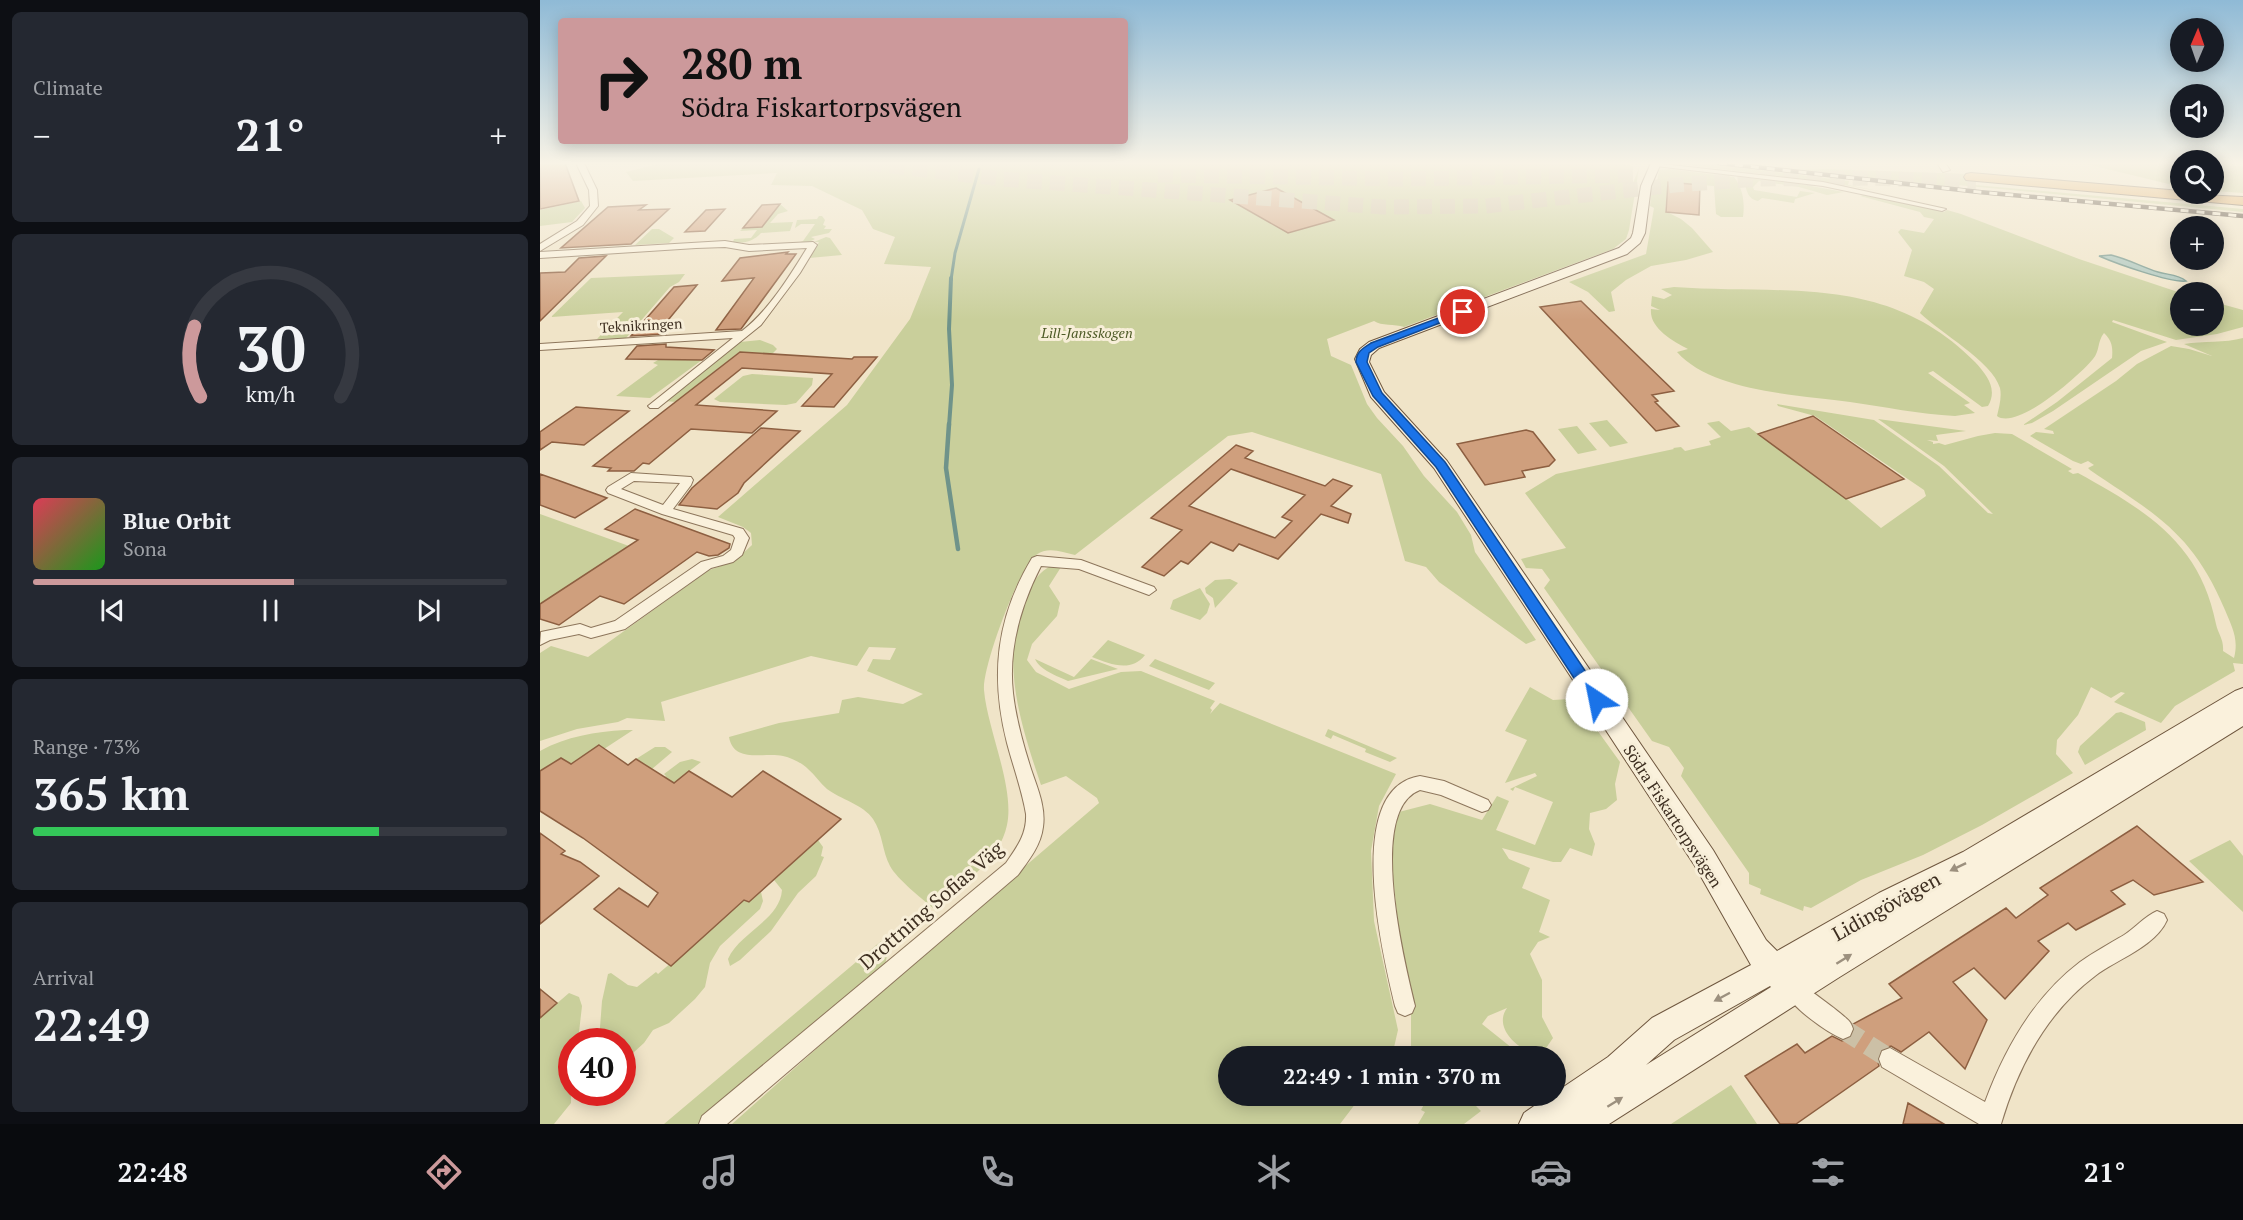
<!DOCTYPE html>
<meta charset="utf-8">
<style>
body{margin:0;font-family:"PT Serif",serif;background:#242831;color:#f1f3f6;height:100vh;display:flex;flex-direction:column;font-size:22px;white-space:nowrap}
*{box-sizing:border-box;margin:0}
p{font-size:20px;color:#9ea1a6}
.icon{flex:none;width:33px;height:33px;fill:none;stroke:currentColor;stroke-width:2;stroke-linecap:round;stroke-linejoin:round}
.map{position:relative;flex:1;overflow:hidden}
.panel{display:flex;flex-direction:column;gap:12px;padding:12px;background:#0d0f14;width:540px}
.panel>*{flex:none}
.hud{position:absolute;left:18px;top:18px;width:570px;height:126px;border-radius:6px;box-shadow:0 3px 15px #0003;background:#cc999b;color:#111;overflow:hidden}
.needle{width:39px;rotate:2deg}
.fabs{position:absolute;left:1630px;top:18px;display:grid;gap:12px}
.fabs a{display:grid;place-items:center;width:54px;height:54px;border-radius:50%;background:#171b24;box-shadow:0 3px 15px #0003;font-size:30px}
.speed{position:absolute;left:18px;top:1028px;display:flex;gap:12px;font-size:30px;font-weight:700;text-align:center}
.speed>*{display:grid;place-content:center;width:78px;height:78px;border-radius:50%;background:#171b24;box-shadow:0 3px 15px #0003;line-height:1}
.speed .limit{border:9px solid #d22;background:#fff;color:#111}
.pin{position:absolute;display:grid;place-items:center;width:51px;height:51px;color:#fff;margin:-26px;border:3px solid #fff;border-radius:50%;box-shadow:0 2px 6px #0007}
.me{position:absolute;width:66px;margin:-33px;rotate:326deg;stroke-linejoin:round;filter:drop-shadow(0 0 4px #0008)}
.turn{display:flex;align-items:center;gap:21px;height:126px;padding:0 24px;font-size:27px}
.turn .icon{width:78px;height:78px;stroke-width:2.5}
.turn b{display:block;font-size:42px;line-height:51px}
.big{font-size:45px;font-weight:600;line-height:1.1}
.panel .tile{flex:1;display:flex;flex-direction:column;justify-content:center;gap:9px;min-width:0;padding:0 21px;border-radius:9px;background:#242831}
.panel .dial{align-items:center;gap:0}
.dial svg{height:156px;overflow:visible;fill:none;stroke:#363941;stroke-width:7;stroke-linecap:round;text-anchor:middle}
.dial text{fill:#f1f3f6;stroke:none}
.song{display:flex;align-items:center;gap:18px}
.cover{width:72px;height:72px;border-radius:9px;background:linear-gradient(135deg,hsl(350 70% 55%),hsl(120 70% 35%))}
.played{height:6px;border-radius:3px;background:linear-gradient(90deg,#cc999b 55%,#363941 55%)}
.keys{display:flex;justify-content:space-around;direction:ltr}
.heat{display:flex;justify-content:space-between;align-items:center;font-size:33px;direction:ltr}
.charge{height:9px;border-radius:4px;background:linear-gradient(90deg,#34c759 73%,#363941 0)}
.trip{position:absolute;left:678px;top:1046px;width:348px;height:60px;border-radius:30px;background:#171b24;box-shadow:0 3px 15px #0003;font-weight:600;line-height:60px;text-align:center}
.menu{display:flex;height:96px;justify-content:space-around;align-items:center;background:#090b0e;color:#9ea1a6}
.menu .icon{width:42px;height:42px}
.menu .current{color:#cc999b}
.menu b{font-size:27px;color:#f1f3f6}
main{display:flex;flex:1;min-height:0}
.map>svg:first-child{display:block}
</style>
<main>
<section class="panel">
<div class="tile"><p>Climate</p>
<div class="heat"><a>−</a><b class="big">21°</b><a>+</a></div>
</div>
<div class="tile dial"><svg viewBox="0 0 100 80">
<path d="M14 69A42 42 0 1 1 86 69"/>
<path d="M14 69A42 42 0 0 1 11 33" stroke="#cc999b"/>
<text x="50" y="56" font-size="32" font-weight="700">30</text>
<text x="50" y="72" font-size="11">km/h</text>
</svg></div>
<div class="tile">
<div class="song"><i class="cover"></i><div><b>Blue Orbit</b><p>Sona</p></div></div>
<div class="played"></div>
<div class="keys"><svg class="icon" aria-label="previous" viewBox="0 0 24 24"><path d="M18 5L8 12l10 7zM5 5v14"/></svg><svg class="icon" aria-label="pause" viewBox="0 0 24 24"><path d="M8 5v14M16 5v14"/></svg><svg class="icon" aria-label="next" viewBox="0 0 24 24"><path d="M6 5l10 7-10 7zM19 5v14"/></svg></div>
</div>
<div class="tile"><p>Range · 73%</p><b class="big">365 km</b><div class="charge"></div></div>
<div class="tile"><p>Arrival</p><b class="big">22:49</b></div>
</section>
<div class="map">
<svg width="1703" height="1124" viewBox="0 0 1703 1124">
<rect width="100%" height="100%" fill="#f0e4c8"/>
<!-- green -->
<path fill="#c9cf9b" d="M121,163H1076L1093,166L1090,182L1093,183L1099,168L1089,230L1086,239L1073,249L864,327C855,324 841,326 834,321L787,339L791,356L811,365L827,404L837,418L863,446L884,476L917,512L931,535L935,552L996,640L986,644L899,582L886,567L865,561L841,474L712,432L688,436L535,555C522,552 508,546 496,555C478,569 442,668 444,690C447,728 475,788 467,825C460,861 420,886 393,908C381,898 357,879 350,866C342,851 343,834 333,819C324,805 300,799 287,789C280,783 275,775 268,769C262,763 252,758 243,756C224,752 194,764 189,737L239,723L299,713L302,700L318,697L363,704L383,694L327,671L333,659L350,660L356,648L329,647L317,666L271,656L121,702L125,721L87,718L78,722L37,729L0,741V653L11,646L48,657L169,570C187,565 199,558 212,545L211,533L203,527L178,517L307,405L370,319L391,267L344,264L355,237L333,229L322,210L272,186L231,185L237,173L93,181L86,172Z
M1131,163H1163L1309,181L1308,185L1344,192L1281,181Z
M1542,163H1641V187Z
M1674,165L1703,166V193L1674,191Z
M1129,169L1194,177C1203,188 1205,203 1203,217H1181L1176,214L1174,186L1128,182L1125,211L1141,219L1152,228L1173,252L1146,260L1111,266L1086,280L1071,292L1075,311L1069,312L1048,292L1029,282L1106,254L1114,208L1110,206L1112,187L1117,182L1119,170Z
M1288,169L1427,174L1435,185L1703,209V212L1407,184V186L1260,170Z
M1206,178L1255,183L1304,192L1287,195L1259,187L1219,181L1213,187L1214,190L1257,197L1260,191L1275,193L1255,199L1254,203L1222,198L1218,201C1208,199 1207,192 1205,184H1213L1206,181L1208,180Z
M1326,194L1404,212L1407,210L1421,214L1539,259L1641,293V326H1674V302L1703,310V327L1677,334L1636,340L1573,320L1572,322L1627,342L1601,351L1513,411L1492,423L1483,425L1517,402L1572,358C1573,347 1572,341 1564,333C1557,342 1560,351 1553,359C1540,375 1477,431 1457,416C1459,407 1462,397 1460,388C1452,361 1400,333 1380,313L1394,289L1384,282L1364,276L1372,250L1358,232L1361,229L1384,233L1394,219L1384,217L1380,212L1320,196Z
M41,201L45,208L32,222L0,226V210Z
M240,204L248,211L238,214L230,223L253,222L250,231L221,233C214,241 204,244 193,242L194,239L211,238L217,230L200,231L203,228L222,227Z
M279,216H282L285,220L283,225L286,226L284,229H292L289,233L271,237L275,239L267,243L254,244L263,241L275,224H261L255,228L257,220L277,219Z
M112,229H119L134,238L129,243L95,245Z
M286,237L290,238L302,255L269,258L279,242H274Z
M145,274L139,282L130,287L86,338L57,339L83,312L11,317L51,278Z
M1134,287C1245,295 1347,273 1435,362C1447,375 1458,389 1448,406L1442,407L1393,371L1388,373L1430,403L1424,405L1435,413L1415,416C1379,414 1345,407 1310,402C1260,395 1172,392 1137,352L1148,349C1133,341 1109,328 1111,309L1120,310L1111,306L1112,296L1124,299L1132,295L1121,289Z
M1703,338V664L1693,663L1695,671L1635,706L1621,723L1574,702L1585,693L1581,692L1571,698L1551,687L1538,715L1517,740L1516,754L1533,773L1442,825L1383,855L1321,880L1271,908L1264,906L1263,911L1220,894L1221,889L1209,884V873L1141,776L1144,768L1129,747L1112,741L1004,588L1010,580L1002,569L986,568L981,559L1026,548L985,493L1016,474L1134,449L1133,448L1141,447L1145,451L1171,445L1169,441L1181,437L1167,423L1179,421L1191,431L1209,427L1218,434L1273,416L1364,479L1307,499L1341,528L1386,496L1384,490L1275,416L1238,406L1237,404L1334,420L1399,466L1448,513L1453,514L1404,466L1338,419L1426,431L1396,435L1398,441L1387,440L1393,442V444L1399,443L1405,445L1438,436L1455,433L1472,434L1532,469L1528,471L1533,474L1538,473C1607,511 1660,543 1676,624C1678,634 1684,639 1683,651L1694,658C1699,639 1692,627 1685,610C1652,532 1616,515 1550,470L1548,468L1554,465L1548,461L1541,464L1533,461L1490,436L1496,432L1514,434L1513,431L1504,429L1576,381L1597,364L1631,346L1649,349L1672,356L1644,344C1663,341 1685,343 1703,338Z
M220,340L233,345L237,349L232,354L199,352L136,402L125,401L200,342Z
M118,360H162L110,398L76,396L118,365L113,363Z
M212,374L273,378L272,385L256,403L246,405L180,402L174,399L203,376Z
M1067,420L1088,443L1070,447L1049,423Z
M1037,426L1057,450L1038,454L1018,429Z
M0,514L89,546L0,604Z
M514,564H523L509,586L520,603L517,616L492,644L487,660L496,672L529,689L581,672L601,671L675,701L670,708L672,710L670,714L680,703L856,774L839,806L831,851L834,921L858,1030L852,1056H688V1095H822L800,1124H192L393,945L559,803L557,798L526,776L501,785C481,726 459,659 485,599C492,583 498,572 514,564Z
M690,579L698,583L675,608L673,598L666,593L665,588L675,580Z
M660,588L670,604L667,613L660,620L630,609L633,600Z
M568,640L605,655C591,673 570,664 552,657Z
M495,659L534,677L551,659L578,669L528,681C517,676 500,670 495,659Z
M615,659L675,683L669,690L609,666Z
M990,687L1013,700L1030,699L1046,721L1048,723H1052L1080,762L1075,784L1077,800L1066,809L1050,813L1049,829L1055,844L1052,856L1030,848L1021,862H1013L962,848L969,859L990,868L982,888L1010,900L999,932L1010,937L998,942L990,954L1002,980V1017L1013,1038L1004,1051L1006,1056C985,1056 951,1030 967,1008L948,1016L942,1024L982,1056H871V1006L863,971L852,867L850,840L855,813L890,804L942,820L957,796L969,801L956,830L995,845L1013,802L975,787L973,791L970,789L997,776L995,773L965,783L987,740L965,731Z
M1581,712L1605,722L1606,730L1545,765L1538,752L1540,746L1576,713Z
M788,729L857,758L850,762L825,752L826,749L793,735L791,739L785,736Z
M85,730H93L64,749L58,746L31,764L21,758L0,771V751C27,736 55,732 85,730Z
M115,747H125L132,752L112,769L96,759Z
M152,759L161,762L121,793L112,787L126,776L124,774L140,762Z
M278,840L283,847L281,856L284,857L276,876L258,893L231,931L200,960L190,966L188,959C199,933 240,920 242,890L234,880Z
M1690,840L1703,856V912L1649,861Z
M221,892L223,901L220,909L180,946L170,963L165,987L155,999L129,1023L113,1030L104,1043L83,1062L82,1041H59L62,1001L68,974L71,973L88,985L97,987L116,972L118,974L204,900L209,902Z
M341,941L348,950L345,966L160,1124H124Z
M29,993L39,997L42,1006L38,1041H32L31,1103L14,1124H0V1018Z
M1191,1085L1217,1124H1131Z
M889,1095H947L936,1106L941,1111L924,1124H878L885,1112L881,1110Z"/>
<!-- water -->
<path fill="#a9c4bc" stroke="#6f938a" stroke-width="1.5" d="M1571,255C1588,259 1602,267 1618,272C1627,275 1638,274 1646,281C1630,283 1575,263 1559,256Z"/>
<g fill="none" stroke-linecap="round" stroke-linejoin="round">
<!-- stream-far2 -->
<path stroke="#6f938a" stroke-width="3" d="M411,280L415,253L439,169"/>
<!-- stream-far1 -->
<path stroke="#6f938a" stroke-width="4" d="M409,426L412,385L409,329L411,278"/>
<!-- stream -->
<path stroke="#6f938a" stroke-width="4.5" d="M409,424L406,468L418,549"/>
</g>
<!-- building -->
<path fill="#cf9f7d" stroke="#8d5f41" stroke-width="1.5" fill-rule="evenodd" d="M0,163H25L39,201L0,209Z
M1128,182L1160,185L1159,215L1126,212Z
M736,188L794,220L748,233L690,200Z
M240,204L222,227L203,228L222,205Z
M106,205L99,210L129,209L91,244L21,248L68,207Z
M185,209L165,231L145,232L166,210Z
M248,252L246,254H256L201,329L176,330L214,278L182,281L200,258Z
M66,256L0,321V273L25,272L39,258Z
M157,285L124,325H126V334L91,336L134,287Z
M1041,301L1134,391L1112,395L1118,401L1115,402L1139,426L1116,431L1000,307Z
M126,344V347L174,350L162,360L86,359L97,346Z
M200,352L312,359L314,357H337L294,407L262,406L292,374L202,368L156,405L237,411L212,433L151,429L109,464L103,463L94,471H68L71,468L53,466Z
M36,407L89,411L44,445L12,442L0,450V432Z
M1273,416L1364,479L1306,499L1218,434Z
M221,428L260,431L204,483L198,493L177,509L139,505L152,488Z
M986,430L993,432L1015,460L1009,466L982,471L985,477L945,485L917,444Z
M696,445L713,451L705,458L785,486L793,479L812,486L791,506L811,514L808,523L781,514L738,559L699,544L693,551L671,542L648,564L641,561L624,576L602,567L642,530L611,518ZM691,469L765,495L742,517L752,521L735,538L649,506Z
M0,474L20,481L67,498L35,518L0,505Z
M95,509L190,544L189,548L178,555L169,556L157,552L84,604L60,596L19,625L0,619V604L98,540L65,529Z
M59,745L88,765L96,759L134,783L149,771L192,797L223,771L301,819L209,902L204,900L131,966L54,909L79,888L108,907L118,893L43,838L0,811V771L21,758L31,764Z
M1597,826L1663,882L1614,895L1593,880L1571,891L1585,904L1536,930L1528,923L1498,941L1509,951L1465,999L1434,968L1413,982L1447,1020L1425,1069L1389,1032L1361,1052L1351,1046L1341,1049L1337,1058L1339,1066L1256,1124H1240L1205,1076L1257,1044L1265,1053L1292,1036L1302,1041L1311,1038L1315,1030L1313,1024L1362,998L1349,984L1466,908L1476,918L1508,895L1500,888Z
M0,833L25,851L21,854L40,862L59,876L0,924Z
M0,989L17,1003L0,1018Z
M1368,1103L1404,1124H1363Z"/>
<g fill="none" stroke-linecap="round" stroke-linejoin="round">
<!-- street-tunnel -->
<path stroke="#ccc0a6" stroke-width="20" stroke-dasharray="20 10" stroke-linecap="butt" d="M1303,1029L1350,1059"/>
<!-- highway-tunnel -->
<path stroke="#ccc0a6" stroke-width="15" stroke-dasharray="15 8" stroke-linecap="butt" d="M327,163L461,179L843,207L946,206L1135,185L1219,179L1328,178L1436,182
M618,175L863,179L1098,175"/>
<!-- street casing -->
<g stroke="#8d765c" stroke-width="2">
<path id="street" d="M36,163H44L57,190L58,206L43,225L0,251V244L37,221L50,206L49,190Z
M1113,163L1283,182L1406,209L1402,211L1283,186L1116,166Z
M1397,163H1405L1410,170L1403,172Z
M185,241L209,245L273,242L277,245L260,273L221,325L118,408H110L108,406L193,338L0,350V344L202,331C229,310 249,277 267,248L209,251L185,247L156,248L0,258V252Z
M91,473L151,477L153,480L151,485L133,509L203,529L209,538L202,555L193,562L171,568L85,629L51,638L39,634L10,640L0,645L1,632L40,624L51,628L75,621L161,562L183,556L191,550L195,538L193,535L122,514L68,493L66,490L68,487ZM94,481L140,483L123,505L81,489Z
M497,556L541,560L614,587L616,590L609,595L539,569L501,566C481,605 468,649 473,693C476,719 483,744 491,769C497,787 506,807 503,827C501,845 489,860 478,875L187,1124H159L162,1116L466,863C477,847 487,834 486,814C482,790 473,766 467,743C450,676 456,618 492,558Z
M880,776L904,781L948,800L951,805L948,810L942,812L901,795L880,790C826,810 865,964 875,1006L872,1013L865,1016L858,1013L855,1006C843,956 802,788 880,776Z
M1617,911L1624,914L1627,920C1615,947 1577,959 1555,976C1506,1013 1478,1067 1461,1124H1439L1342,1067L1339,1059L1342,1051L1350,1048L1445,1102C1465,1048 1494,997 1540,962C1554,952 1569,944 1584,935C1595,928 1605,916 1617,911Z
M1254,980C1261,983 1303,1014 1309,1021C1311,1023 1312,1026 1313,1029L1310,1036L1303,1039C1286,1032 1251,1007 1244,990L1247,983Z"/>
</g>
<!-- secondary casing -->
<g stroke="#6f573f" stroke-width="2">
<path id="secondary" d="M1111,163H1121L1111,186L1105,233L1100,243L1087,254L839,348L831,355L829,362L844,392L907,461L1173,850L1226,940L1237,951L1339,893L1423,852L1695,691L1703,688V726L1298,978L1069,1124H979L984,1113L1010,1095H1016V1092L1068,1057L1112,1018L1211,965L1155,866L894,468L831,397L815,359L820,349L829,342L1079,248L1091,238L1093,233L1101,186ZM1230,986L1231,987L1106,1065L1134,1040Z"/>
</g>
<!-- highway casing -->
<g stroke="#5b4430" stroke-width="2">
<path id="highway" d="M1431,173L1641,191V194L1703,197V205L1426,180L1424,177L1426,174Z"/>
</g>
<!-- street -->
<use href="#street" fill="#faf1dc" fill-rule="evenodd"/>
<!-- secondary -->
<use href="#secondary" fill="#faf1dc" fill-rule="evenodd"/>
<!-- highway -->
<use href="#highway" fill="#e0a458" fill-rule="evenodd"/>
<!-- rail casing -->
<g stroke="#3d2e20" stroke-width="4.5">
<path id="rail" d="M1179,163L1439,192L1703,216"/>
</g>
<!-- rail -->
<use href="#rail" stroke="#f7eed8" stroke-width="3" stroke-dasharray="8" stroke-linecap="butt"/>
</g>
<!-- one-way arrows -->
<defs><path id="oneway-solid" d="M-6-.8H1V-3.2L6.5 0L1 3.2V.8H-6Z" transform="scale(1.5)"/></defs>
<g fill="#9c907e">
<use href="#oneway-solid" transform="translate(1418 867) rotate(154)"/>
<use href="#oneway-solid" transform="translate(1304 959) rotate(-32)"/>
<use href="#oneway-solid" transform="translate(1182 997) rotate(152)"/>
<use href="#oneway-solid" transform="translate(1075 1102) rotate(-32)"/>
</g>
<!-- sky -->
<linearGradient id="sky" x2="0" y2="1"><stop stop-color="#8fbad6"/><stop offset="0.51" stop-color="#f8f3e6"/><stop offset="1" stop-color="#f8f3e6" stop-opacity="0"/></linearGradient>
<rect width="1703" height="320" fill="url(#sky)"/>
<!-- route -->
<path fill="#1a73e8" stroke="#114b97" stroke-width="1.5" d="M920,310L928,312L838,347L829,353L827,362L842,393L905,462L1062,696L1065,700L1062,704L1057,706L1051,704L896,467L833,396L816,362C816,352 823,348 831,343Z"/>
<g text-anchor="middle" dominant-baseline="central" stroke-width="6" stroke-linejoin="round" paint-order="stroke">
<!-- far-street labels -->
<g font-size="14" fill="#3d2e20" stroke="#f7eed8">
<text transform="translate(101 325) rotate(-3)">Teknikringen</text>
</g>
<!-- far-park labels -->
<g font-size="14" font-style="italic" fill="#4d5a26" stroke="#f7eed8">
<text x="547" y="332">Lill-Jansskogen</text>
</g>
<!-- street labels -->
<g font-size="16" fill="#3d2e20" stroke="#f7eed8">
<text transform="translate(1133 816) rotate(57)">Södra Fiskartorpsvägen</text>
</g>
<!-- near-street labels -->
<g font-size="20" fill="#3d2e20" stroke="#f7eed8">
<text transform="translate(391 905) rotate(-41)">Drottning Sofias Väg</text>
<text transform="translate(1346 906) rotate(-29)">Lidingövägen</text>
</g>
</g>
</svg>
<div class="fabs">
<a><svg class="needle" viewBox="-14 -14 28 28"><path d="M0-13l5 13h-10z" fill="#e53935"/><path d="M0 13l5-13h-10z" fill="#9ea1a6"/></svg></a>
<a><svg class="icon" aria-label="sound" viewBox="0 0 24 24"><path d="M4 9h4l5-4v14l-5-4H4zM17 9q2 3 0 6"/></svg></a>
<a><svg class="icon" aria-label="search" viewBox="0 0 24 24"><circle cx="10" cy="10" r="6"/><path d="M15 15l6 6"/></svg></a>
<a>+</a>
<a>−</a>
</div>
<div class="speed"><div class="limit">40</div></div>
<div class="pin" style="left:923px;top:312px;background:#d93025"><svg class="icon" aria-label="arrive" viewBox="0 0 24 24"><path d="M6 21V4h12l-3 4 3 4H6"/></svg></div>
<svg class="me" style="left:1057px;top:700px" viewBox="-20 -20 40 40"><circle r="19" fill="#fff"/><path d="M0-13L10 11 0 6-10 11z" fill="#1a73e8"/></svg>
<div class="trip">22:49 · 1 min · 370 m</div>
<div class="hud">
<div class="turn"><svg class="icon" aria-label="right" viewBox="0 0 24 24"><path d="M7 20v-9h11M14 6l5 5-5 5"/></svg><div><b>280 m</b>Södra Fiskartorpsvägen</div></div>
</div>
</div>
</main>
<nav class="menu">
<b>22:48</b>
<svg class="icon current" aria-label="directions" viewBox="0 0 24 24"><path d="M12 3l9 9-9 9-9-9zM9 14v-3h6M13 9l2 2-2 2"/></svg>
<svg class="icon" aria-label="music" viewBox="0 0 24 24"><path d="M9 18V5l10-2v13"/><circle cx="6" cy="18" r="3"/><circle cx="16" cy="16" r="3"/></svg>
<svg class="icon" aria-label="phone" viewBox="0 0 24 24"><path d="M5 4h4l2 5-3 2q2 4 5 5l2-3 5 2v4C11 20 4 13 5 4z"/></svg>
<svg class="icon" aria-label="climate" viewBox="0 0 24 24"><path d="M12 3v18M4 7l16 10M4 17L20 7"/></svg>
<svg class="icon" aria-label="car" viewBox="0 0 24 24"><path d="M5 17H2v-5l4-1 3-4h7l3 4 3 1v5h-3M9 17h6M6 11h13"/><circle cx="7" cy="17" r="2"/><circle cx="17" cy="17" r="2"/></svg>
<svg class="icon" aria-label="filters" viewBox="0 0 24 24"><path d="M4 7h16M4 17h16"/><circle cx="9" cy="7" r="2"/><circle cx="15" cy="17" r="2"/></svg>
<b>21°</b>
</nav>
